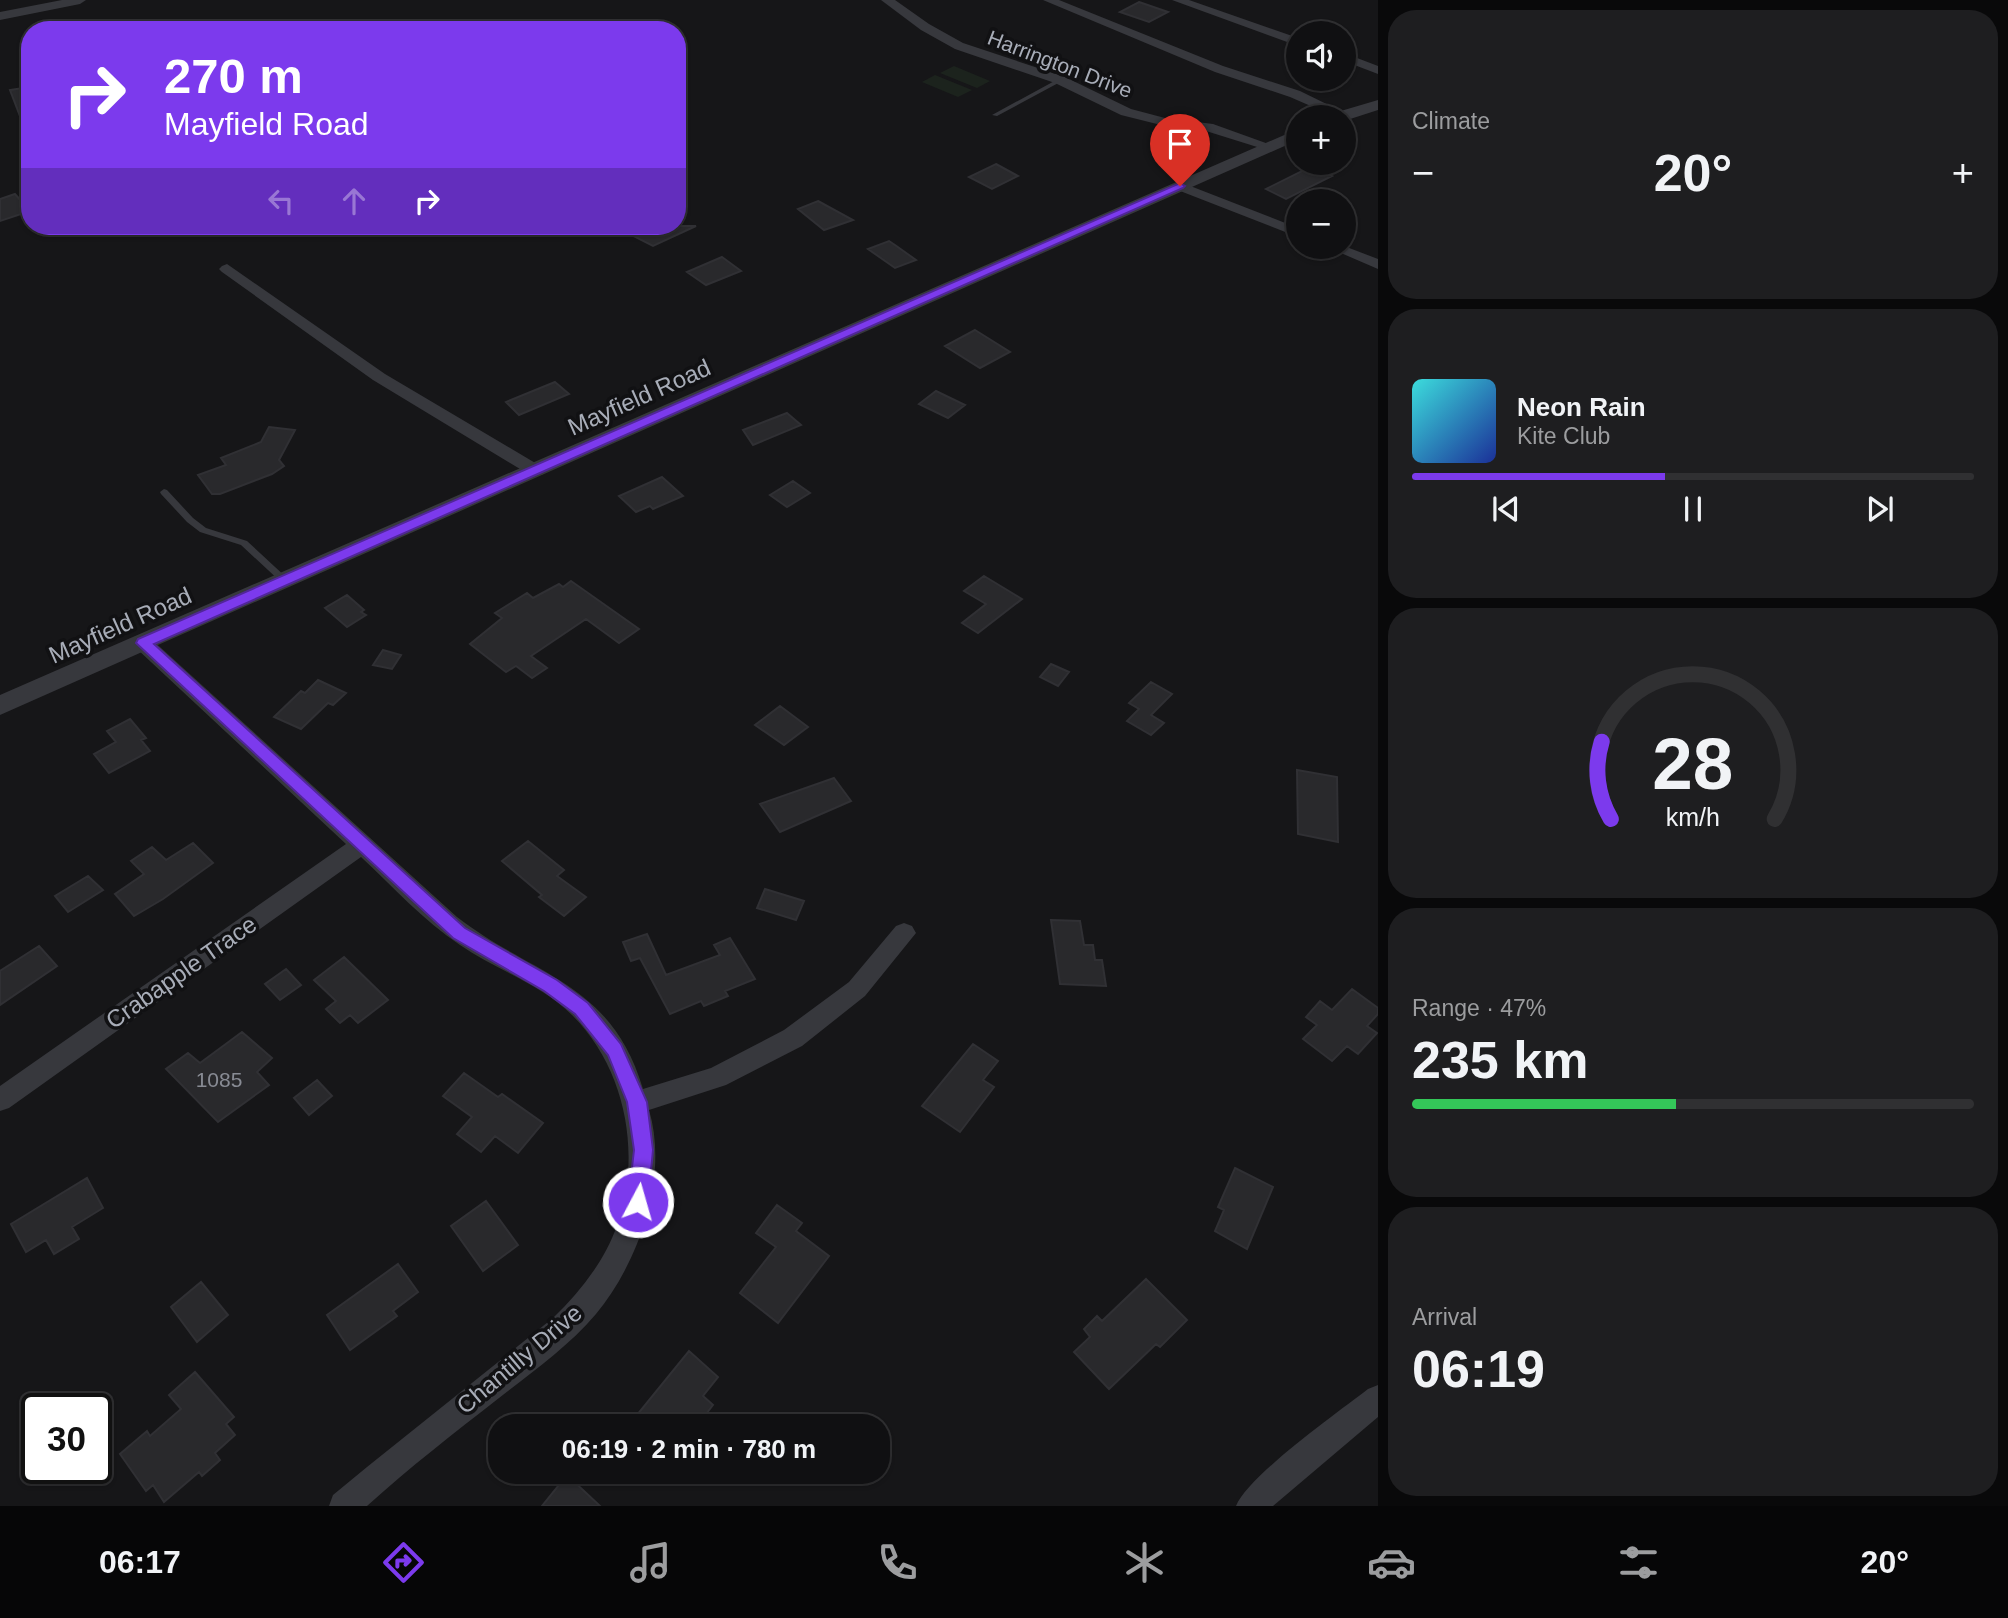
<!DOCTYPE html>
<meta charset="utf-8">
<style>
body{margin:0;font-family:Helvetica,sans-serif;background:#1e1e20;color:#f1f3f6;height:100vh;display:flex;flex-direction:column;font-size:26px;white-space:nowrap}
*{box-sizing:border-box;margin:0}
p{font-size:23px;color:#9c9d9f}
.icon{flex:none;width:38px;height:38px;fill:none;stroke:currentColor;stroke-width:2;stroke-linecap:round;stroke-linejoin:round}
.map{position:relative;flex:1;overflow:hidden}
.details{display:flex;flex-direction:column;gap:10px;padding:10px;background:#09090a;width:630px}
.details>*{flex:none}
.banner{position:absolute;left:21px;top:21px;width:665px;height:214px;border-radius:28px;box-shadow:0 2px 5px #0004,0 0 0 2px #303032;background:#7c3aed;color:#fff;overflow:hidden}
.tools{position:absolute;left:1286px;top:21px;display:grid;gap:14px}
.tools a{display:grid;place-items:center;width:70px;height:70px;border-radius:50%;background:#101012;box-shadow:0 2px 5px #0004,0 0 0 2px #303032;font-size:35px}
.speed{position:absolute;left:21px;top:1393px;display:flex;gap:14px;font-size:35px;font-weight:700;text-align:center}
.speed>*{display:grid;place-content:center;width:91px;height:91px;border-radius:50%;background:#101012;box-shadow:0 2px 5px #0004,0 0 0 2px #303032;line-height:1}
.speed .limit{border:4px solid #111;border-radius:10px;background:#fff;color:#111}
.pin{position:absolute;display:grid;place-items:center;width:60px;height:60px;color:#fff;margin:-72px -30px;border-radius:50% 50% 50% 0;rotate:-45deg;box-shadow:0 0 7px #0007}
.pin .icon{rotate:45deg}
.me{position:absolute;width:77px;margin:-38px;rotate:6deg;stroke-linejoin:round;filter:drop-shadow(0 0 5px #0008)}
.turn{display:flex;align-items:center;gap:24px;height:147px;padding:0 28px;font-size:32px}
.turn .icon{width:91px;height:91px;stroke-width:2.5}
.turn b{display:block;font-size:49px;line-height:60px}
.lanes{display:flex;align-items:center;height:66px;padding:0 28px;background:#0003;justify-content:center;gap:35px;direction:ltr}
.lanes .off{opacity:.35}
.big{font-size:52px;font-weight:700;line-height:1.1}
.details .tile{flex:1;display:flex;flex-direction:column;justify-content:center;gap:10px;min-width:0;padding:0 24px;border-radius:28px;background:#1e1e20}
.details .dial{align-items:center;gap:0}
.dial svg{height:182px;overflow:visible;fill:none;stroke:#303032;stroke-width:7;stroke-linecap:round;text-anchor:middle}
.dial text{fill:#f1f3f6;stroke:none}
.song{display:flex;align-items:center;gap:21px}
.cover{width:84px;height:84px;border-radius:10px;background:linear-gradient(135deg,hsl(180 70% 55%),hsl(230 70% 35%))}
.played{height:7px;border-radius:4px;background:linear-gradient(90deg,#7c3aed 45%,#303032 45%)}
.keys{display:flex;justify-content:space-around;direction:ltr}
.heat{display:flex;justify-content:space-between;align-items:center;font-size:38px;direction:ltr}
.charge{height:10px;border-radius:5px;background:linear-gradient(90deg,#34c759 47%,#303032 0)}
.trip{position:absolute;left:488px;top:1414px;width:402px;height:70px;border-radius:28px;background:#101012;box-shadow:0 2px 5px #0004,0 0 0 2px #303032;font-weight:700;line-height:70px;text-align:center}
.dock{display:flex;height:112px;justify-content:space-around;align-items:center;background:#060607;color:#9c9d9f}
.dock .icon{width:49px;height:49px}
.dock .current{color:#7c3aed}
.dock b{font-size:32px;color:#f1f3f6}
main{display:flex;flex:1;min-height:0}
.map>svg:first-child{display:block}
</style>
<main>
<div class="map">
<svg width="1378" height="1506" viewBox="0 0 1378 1506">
<rect width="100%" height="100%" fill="#161618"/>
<!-- green -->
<path fill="#1c231d" d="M954,66L990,81L977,88L940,73Z
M935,75L972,90L958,97L922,82Z"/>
<!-- building -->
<path fill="#29292c" stroke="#303034" stroke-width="2" d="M1139,2L1168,12L1149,22L1120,12Z
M30,87V137H28L10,90Z
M996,164L1018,176L992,189L969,177Z
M1312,166L1332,176L1286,199L1266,189Z
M15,194L30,211L0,221V199Z
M818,201L853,220L824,230L798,209Z
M614,226H696L653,246Z
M889,241L895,245L916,260L895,268L868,249Z
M722,257L741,271L706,285L687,272Z
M975,330L1010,352L980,368L945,346Z
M555,382L569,394L519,415L506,402Z
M936,391L965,405L948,418L919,404Z
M787,413L801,425L753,445L743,430Z
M269,427L295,430L279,460L284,466L272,474L220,494H212L198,475L226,465L221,458L261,442Z
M662,477L683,496L653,509L650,506L636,512L619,496Z
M793,481L810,493L787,507L770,495Z
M984,576L1022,599L978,633L962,623L986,604L964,591Z
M571,581L639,629L619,643L586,619L531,656L547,668L532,678L516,666L506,672L470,644L502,618L495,613L527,593L533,598L559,584L563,587Z
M347,595L364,610L361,612L366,615L347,627L325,608Z
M383,650L401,655L392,669L373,665Z
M1051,664L1069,672L1058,686L1040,677Z
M318,680L346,693L333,705L328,703L301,729L274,717L301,691L305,693Z
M1151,682L1172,694L1151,715L1164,723L1151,735L1127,721L1139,709L1129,703Z
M780,706L808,727L784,745L755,725Z
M130,719L146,738L141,740L150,751L109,773L94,754L116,742L107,731Z
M1297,770L1337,777L1338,842L1298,834Z
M834,778L851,801L780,832L760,804Z
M528,841L564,870L557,876L586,897L564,916L539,897L542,895L502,861Z
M193,843L213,863L163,899L134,916L115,894L144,874L131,861L152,847L166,860Z
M88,876L103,890L68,912L55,896Z
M765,889L804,901L796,920L757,908Z
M1051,920L1080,921L1084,945H1093L1095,960H1102L1106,986L1060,984Z
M647,934L666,975L720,955L714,945L730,938L755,979L725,991L728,996L704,1006L701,1001L670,1014L640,958L631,961L623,942Z
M39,946L57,966L0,1005V971Z
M344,957L388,1000L358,1023L350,1015L340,1023L326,1009L336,1001L314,980Z
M286,969L301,985L280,1000L265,984Z
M1352,989L1378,1008V1014L1367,1026L1377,1033L1358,1054L1347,1046L1332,1061L1303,1039L1317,1025L1306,1017L1320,1001L1332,1010Z
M242,1032L272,1058L257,1072L269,1085L218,1122L166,1069L188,1053L200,1063Z
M973,1044L998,1061L983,1080L994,1087L960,1132L922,1106Z
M464,1073L498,1097L502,1094L543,1123L518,1153L495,1136L481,1152L457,1134L472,1117L443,1096Z
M317,1080L332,1096L309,1115L294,1098Z
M1235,1168L1273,1187L1247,1249L1215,1231L1224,1210L1218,1207Z
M87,1178L103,1208L72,1227L79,1239L54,1254L46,1240L26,1252L11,1224Z
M486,1201L518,1245L483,1271L451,1226Z
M777,1205L802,1223L796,1231L829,1256L778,1323L740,1293L776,1247L756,1233Z
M398,1264L418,1292L393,1311L397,1316L350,1350L327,1315Z
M1146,1279L1187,1320L1160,1347L1156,1344L1109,1389L1074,1352L1090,1337L1084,1329L1097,1316L1102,1321Z
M201,1282L228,1315L197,1342L171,1307Z
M689,1351L718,1377L703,1396L713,1405L697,1426H628Z
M195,1372L234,1417L226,1424L235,1435L215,1453L220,1460L202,1476L199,1472L164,1502L153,1485L146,1491L120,1454L147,1431L150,1436L181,1409L169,1395Z
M567,1475L600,1506H542Z"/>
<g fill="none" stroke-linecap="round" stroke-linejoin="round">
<!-- service -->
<path fill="#37383d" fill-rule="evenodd" d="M1060,78L1063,80L1062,81L997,116L992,115Z
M164,489L167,490L193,518L206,528L247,541L288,579L290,581L288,583H282L241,545L200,532L187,522L161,494L160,492Z"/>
<!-- minor -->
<path fill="#37383d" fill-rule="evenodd" d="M62,0H86L80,4L0,20V12Z
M881,0H895L929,24L963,43L1065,77L1131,109L1165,118L1213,124L1277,147L1270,151L1206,131L1165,126L1121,115L1055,83L955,49L921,30Z
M1043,0H1059L1223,66L1300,91L1351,116L1344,120V117H1336L1290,97L1215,72Z
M1172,0H1189L1298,38V46Z
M1344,53L1378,66V74L1344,61Z
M1180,182L1298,228V237L1175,189L1173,186Z
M1344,246L1378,259V269L1327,247Z
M227,264L385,374L542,467L545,471L542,475H530L373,380L222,272L219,269L222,266Z
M143,636L150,638L457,917C533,976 611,981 643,1089L711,1068L784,1030L849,982L896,926L904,923L912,926L916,933L865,996L802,1046L726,1085L649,1110C669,1177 639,1262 596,1314C568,1347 532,1372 499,1398C454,1433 409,1468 367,1506H329L333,1495L367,1467L553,1318C571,1301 587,1282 600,1261C647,1186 635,1077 572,1015C541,984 496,970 460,945C424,921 392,886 361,857L9,1108L0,1111V1086L346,844L136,648L133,643L136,638Z
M1378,1385V1417L1273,1506H1236C1249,1475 1337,1413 1368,1389Z"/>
<!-- tertiary -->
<path fill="#37383d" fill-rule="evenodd" d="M1378,100V110L1344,121V117H1332L1334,113Z
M1298,129V140L0,715V695Z"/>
</g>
<!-- route -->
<path fill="#7c3aed" stroke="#51269a" stroke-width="2" d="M1180,183L1185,186L1183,188L154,644L465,928L557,980L588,1003L621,1044L647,1102L653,1150L648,1202L645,1208L638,1211L631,1208L628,1202L634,1150L627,1102L608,1055L575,1014L544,991L453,938L136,643L138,639Z"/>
<g text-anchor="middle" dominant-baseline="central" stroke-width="7" stroke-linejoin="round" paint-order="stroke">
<!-- far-street labels -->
<g font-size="21" fill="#a8adb8" stroke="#111113">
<text transform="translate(1060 64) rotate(21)">Harrington Drive</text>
</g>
<!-- number labels -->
<g font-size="21" fill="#888b94">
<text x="219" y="1079">1085</text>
</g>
<!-- street labels -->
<g font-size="24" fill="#a8adb8" stroke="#111113">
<text transform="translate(639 397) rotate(-24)">Mayfield Road</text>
<text transform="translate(120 625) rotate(-24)">Mayfield Road</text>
<text transform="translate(181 972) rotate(-35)">Crabapple Trace</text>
<text transform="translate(519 1359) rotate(-40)">Chantilly Drive</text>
</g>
</g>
</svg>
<div class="tools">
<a><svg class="icon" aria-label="sound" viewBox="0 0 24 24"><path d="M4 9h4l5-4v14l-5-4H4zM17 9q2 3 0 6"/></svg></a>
<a>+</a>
<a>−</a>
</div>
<div class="speed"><div class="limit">30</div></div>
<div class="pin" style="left:1180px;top:186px;background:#d93025"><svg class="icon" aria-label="arrive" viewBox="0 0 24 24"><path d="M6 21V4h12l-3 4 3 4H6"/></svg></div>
<svg class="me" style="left:638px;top:1202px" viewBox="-20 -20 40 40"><circle r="17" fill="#7c3aed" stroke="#fff" stroke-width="3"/><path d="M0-11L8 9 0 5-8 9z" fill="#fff"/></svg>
<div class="trip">06:19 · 2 min · 780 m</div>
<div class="banner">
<div class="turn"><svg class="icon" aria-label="right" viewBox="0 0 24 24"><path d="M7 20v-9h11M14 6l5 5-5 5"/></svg><div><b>270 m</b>Mayfield Road</div></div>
<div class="lanes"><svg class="icon off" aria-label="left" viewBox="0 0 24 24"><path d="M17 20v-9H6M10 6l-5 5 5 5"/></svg><svg class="icon off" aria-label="ahead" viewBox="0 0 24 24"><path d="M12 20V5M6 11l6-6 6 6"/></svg><svg class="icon" aria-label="right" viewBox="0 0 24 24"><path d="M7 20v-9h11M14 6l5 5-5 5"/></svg></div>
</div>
</div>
<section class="details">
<div class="tile"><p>Climate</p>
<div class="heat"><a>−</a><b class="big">20°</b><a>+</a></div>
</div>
<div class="tile">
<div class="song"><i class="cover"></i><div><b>Neon Rain</b><p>Kite Club</p></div></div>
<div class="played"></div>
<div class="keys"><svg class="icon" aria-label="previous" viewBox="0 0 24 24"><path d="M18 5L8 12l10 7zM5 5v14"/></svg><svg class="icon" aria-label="pause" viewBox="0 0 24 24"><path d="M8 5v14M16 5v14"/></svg><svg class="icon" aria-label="next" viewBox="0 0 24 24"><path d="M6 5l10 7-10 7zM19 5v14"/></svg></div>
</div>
<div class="tile dial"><svg viewBox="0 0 100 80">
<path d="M14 69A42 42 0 1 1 86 69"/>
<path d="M14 69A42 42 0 0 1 10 35" stroke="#7c3aed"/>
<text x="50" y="56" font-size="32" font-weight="700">28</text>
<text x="50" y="72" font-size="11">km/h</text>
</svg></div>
<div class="tile"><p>Range · 47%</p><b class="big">235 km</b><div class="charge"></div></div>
<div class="tile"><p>Arrival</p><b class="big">06:19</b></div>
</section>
</main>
<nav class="dock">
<b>06:17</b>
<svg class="icon current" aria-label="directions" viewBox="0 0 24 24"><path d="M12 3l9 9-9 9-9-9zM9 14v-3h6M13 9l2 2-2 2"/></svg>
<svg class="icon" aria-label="music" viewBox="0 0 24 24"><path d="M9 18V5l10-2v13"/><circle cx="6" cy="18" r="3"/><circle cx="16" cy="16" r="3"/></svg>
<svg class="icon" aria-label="phone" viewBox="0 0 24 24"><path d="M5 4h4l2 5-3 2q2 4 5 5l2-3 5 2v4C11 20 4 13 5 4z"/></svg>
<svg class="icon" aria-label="climate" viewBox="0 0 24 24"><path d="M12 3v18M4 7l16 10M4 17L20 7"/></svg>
<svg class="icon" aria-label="car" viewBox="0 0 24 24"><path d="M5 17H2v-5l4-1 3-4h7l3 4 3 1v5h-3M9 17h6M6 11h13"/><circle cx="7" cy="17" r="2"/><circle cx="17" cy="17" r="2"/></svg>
<svg class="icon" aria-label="filters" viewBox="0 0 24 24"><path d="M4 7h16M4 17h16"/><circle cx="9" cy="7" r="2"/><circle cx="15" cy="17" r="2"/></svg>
<b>20°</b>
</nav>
